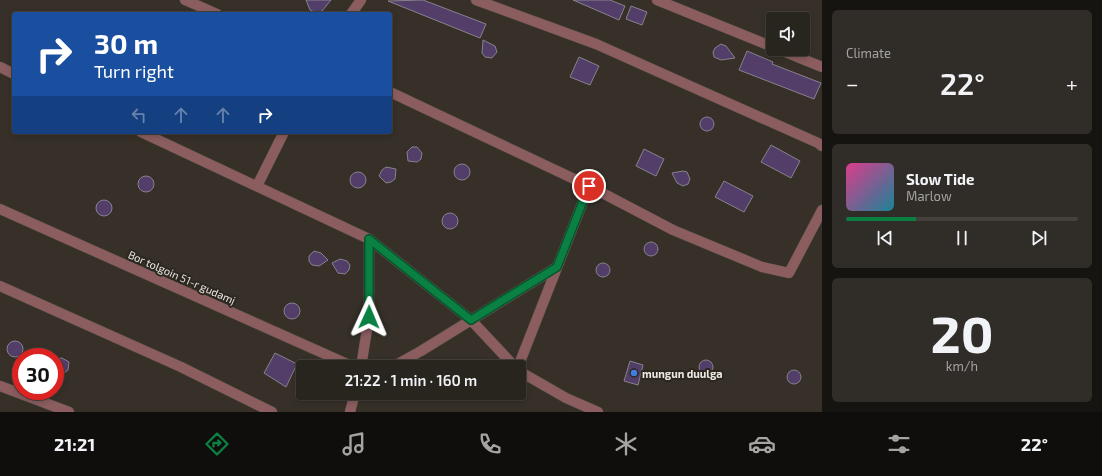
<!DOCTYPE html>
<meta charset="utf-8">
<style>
body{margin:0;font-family:"Exo 2",sans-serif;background:#302c27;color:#f1f3f6;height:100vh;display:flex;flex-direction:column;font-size:15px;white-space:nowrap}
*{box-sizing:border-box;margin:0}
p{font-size:13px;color:#a5a4a4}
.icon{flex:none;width:22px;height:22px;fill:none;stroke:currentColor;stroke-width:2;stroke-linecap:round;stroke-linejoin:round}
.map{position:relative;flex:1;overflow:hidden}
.panel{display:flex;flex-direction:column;gap:10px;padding:10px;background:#161410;width:280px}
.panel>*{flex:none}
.banner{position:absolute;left:12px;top:12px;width:380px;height:122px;border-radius:4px;box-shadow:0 2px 6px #0003,0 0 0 1px #44413c;background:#1a4fa0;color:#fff;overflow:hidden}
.fabs{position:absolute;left:766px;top:12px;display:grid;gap:8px}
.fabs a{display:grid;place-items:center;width:44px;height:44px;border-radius:4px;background:#28241e;box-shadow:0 2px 6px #0003,0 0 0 1px #44413c;font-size:20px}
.speed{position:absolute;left:12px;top:348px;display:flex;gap:8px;font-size:20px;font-weight:700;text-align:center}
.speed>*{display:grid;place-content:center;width:52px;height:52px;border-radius:50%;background:#28241e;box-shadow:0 2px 6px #0003,0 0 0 1px #44413c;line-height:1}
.speed .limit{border:6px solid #d22;background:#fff;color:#111}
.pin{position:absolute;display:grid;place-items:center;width:34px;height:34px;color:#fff;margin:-17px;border:2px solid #fff;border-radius:50%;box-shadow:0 1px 4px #0007}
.me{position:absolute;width:44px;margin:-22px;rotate:1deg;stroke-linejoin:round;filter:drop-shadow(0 0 3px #0008)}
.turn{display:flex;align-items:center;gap:14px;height:84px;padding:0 16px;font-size:18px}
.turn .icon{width:52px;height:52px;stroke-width:2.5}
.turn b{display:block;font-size:28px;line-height:34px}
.lanes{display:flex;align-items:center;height:38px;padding:0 16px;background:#0003;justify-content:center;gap:20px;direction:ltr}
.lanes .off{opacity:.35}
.big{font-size:30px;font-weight:600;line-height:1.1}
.panel .tile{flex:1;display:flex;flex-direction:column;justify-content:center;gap:6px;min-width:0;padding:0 14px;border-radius:6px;background:#302c27}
.panel .dial{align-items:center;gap:0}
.dial b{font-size:52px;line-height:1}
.song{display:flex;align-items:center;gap:12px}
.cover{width:48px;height:48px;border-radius:6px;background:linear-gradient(135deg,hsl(330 70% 55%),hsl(190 70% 35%))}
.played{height:4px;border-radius:2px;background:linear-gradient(90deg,#0b8043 30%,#44413c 30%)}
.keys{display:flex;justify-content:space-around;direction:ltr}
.heat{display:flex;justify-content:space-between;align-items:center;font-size:22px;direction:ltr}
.trip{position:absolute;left:296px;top:360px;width:230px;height:40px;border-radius:4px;background:#28241e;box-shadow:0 2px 6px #0003,0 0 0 1px #44413c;font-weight:600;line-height:40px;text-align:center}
.tab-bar{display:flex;height:64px;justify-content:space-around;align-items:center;background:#100e0c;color:#a5a4a4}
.tab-bar .icon{width:28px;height:28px}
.tab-bar .on{color:#0b8043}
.tab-bar b{font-size:18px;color:#f1f3f6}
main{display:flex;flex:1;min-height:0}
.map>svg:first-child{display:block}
</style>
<main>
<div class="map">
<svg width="822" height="412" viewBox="0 0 822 412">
<rect width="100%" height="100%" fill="#363028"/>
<!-- building -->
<path fill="#533e6a" stroke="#87828c" d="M306,0H331L322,11L317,13L310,10Z
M423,0L486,24L480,38L388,1Z
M573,0H610L625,6L619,20Z
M631,6L647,12L642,25L626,19Z
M483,40L495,46L497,52L492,58L485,57L482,53Z
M721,44L726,46L735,58L721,60L714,57L713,52L715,48Z
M747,51L773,62L772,64L821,83L814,99L739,70Z
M579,57L599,66L590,85L570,77Z
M700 124a7 7 0 1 1 14 0a7 7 0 1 1-14 0Z
M771,145L800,161L791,178L761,162Z
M412,147H417L422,153L421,159L417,162L408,161L407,152Z
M644,149L664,159L656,176L636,166Z
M454 172a8 8 0 1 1 16 0a8 8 0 1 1-16 0Z
M386,167L396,169L395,179L391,182L386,183L379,176L382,170Z
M683,171L687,172L690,179L688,184L683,186L677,183L672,173Z
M350 180a8 8 0 1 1 16 0a8 8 0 1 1-16 0Z
M138 184a8 8 0 1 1 16 0a8 8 0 1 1-16 0Z
M724,181L753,196L744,212L715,197Z
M96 208a8 8 0 1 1 16 0a8 8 0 1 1-16 0Z
M442 221a8 8 0 1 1 16 0a8 8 0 1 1-16 0Z
M644 249a7 7 0 1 1 14 0a7 7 0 1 1-14 0Z
M314,251L321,253L328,260L319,266L312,265L309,261V256Z
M340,259L347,261L350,265L349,270L345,274L338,273L332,263Z
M596 270a7 7 0 1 1 14 0a7 7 0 1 1-14 0Z
M284 311a8 8 0 1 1 16 0a8 8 0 1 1-16 0Z
M7 349a8 8 0 1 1 16 0a8 8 0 1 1-16 0Z
M275,353L297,364L286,387L264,373Z
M62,358L69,362L68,370L64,373L55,372V359Z
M699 367a7 7 0 1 1 14 0a7 7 0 1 1-14 0Z
M630,361L643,365L638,385L624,381Z
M787 377a7 7 0 1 1 14 0a7 7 0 1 1-14 0Z"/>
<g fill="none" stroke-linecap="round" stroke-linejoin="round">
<!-- street casing -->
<g stroke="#534d46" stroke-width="11">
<path id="street" d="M185,0L217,14
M476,0L596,44L818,143L822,146
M657,0L773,47
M351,14L361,0
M778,49L822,67
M0,67L14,74
M390,92L589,186L673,230L762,267L789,273L822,210
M141,132L369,239L471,320L515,367
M257,186L284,132
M0,209L354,367
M0,286L181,367L272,412
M361,367L369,317V239
M387,367L394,366L421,351L557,267
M518,367L589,186
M519,371L566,398L598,412
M0,386L69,412
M350,412L355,393"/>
</g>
<!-- street -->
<use href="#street" stroke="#8b5d5f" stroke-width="10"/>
</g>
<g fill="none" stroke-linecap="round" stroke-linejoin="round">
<!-- route casing -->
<g stroke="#07532c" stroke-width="10">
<path id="route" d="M369,317V239L471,320L557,267L589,186"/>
</g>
<!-- route -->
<use href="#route" stroke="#0b8043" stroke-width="7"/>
</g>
<!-- markers -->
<circle fill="#3f7fe0" stroke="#2c271f" stroke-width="1.5" cx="634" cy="373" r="4"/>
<g text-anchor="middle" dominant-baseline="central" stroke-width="4" stroke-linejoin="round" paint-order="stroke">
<!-- street labels -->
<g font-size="11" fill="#ece8e3" stroke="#2c271f">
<text transform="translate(182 277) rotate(24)">Bor tolgoin 51-r gudamj</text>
</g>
<!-- poi labels -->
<g font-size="11" font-weight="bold" fill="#ece8e3" stroke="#2c271f" text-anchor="start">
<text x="642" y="373">mungun duulga</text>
</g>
</g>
</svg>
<div class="fabs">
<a><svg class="icon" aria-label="sound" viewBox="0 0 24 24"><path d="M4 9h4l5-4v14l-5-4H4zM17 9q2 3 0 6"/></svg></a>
</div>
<div class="speed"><div class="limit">30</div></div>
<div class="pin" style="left:589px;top:186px;background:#d93025"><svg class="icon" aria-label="arrive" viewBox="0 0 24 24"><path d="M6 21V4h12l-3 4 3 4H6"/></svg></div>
<svg class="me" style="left:369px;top:317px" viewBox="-20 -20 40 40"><path d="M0-17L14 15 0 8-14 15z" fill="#0b8043" stroke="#fff" stroke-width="4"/></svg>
<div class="trip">21:22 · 1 min · 160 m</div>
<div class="banner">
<div class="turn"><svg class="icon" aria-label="right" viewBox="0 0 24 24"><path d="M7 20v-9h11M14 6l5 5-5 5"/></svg><div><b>30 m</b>Turn right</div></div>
<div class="lanes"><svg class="icon off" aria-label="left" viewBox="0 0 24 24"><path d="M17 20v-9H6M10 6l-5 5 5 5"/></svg><svg class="icon off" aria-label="ahead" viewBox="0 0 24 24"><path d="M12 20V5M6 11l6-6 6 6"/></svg><svg class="icon off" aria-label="ahead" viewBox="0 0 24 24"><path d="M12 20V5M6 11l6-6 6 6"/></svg><svg class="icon" aria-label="right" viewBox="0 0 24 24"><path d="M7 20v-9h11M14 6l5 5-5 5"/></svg></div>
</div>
</div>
<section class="panel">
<div class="tile"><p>Climate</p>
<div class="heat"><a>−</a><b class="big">22°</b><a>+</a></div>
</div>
<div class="tile">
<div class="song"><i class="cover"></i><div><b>Slow Tide</b><p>Marlow</p></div></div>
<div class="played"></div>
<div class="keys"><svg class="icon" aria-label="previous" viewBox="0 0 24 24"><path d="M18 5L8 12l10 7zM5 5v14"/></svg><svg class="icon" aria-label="pause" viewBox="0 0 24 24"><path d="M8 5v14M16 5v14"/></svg><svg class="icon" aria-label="next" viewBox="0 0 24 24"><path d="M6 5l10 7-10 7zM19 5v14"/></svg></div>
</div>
<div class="tile dial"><b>20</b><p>km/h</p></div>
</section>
</main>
<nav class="tab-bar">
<b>21:21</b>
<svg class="icon on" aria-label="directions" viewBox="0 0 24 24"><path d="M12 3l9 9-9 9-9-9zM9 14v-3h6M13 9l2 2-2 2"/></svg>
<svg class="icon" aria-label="music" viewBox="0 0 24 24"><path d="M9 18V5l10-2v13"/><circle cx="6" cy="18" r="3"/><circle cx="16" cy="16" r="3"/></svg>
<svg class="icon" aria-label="phone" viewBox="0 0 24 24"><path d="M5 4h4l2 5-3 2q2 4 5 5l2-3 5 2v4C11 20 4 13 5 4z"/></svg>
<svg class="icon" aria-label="climate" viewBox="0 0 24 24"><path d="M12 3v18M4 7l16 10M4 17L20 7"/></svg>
<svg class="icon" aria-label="car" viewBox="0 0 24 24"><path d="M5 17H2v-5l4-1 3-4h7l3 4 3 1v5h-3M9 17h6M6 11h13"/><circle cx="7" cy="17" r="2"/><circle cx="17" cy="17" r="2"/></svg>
<svg class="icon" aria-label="filters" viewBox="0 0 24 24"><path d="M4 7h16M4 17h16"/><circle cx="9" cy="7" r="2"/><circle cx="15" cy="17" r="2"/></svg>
<b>22°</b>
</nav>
